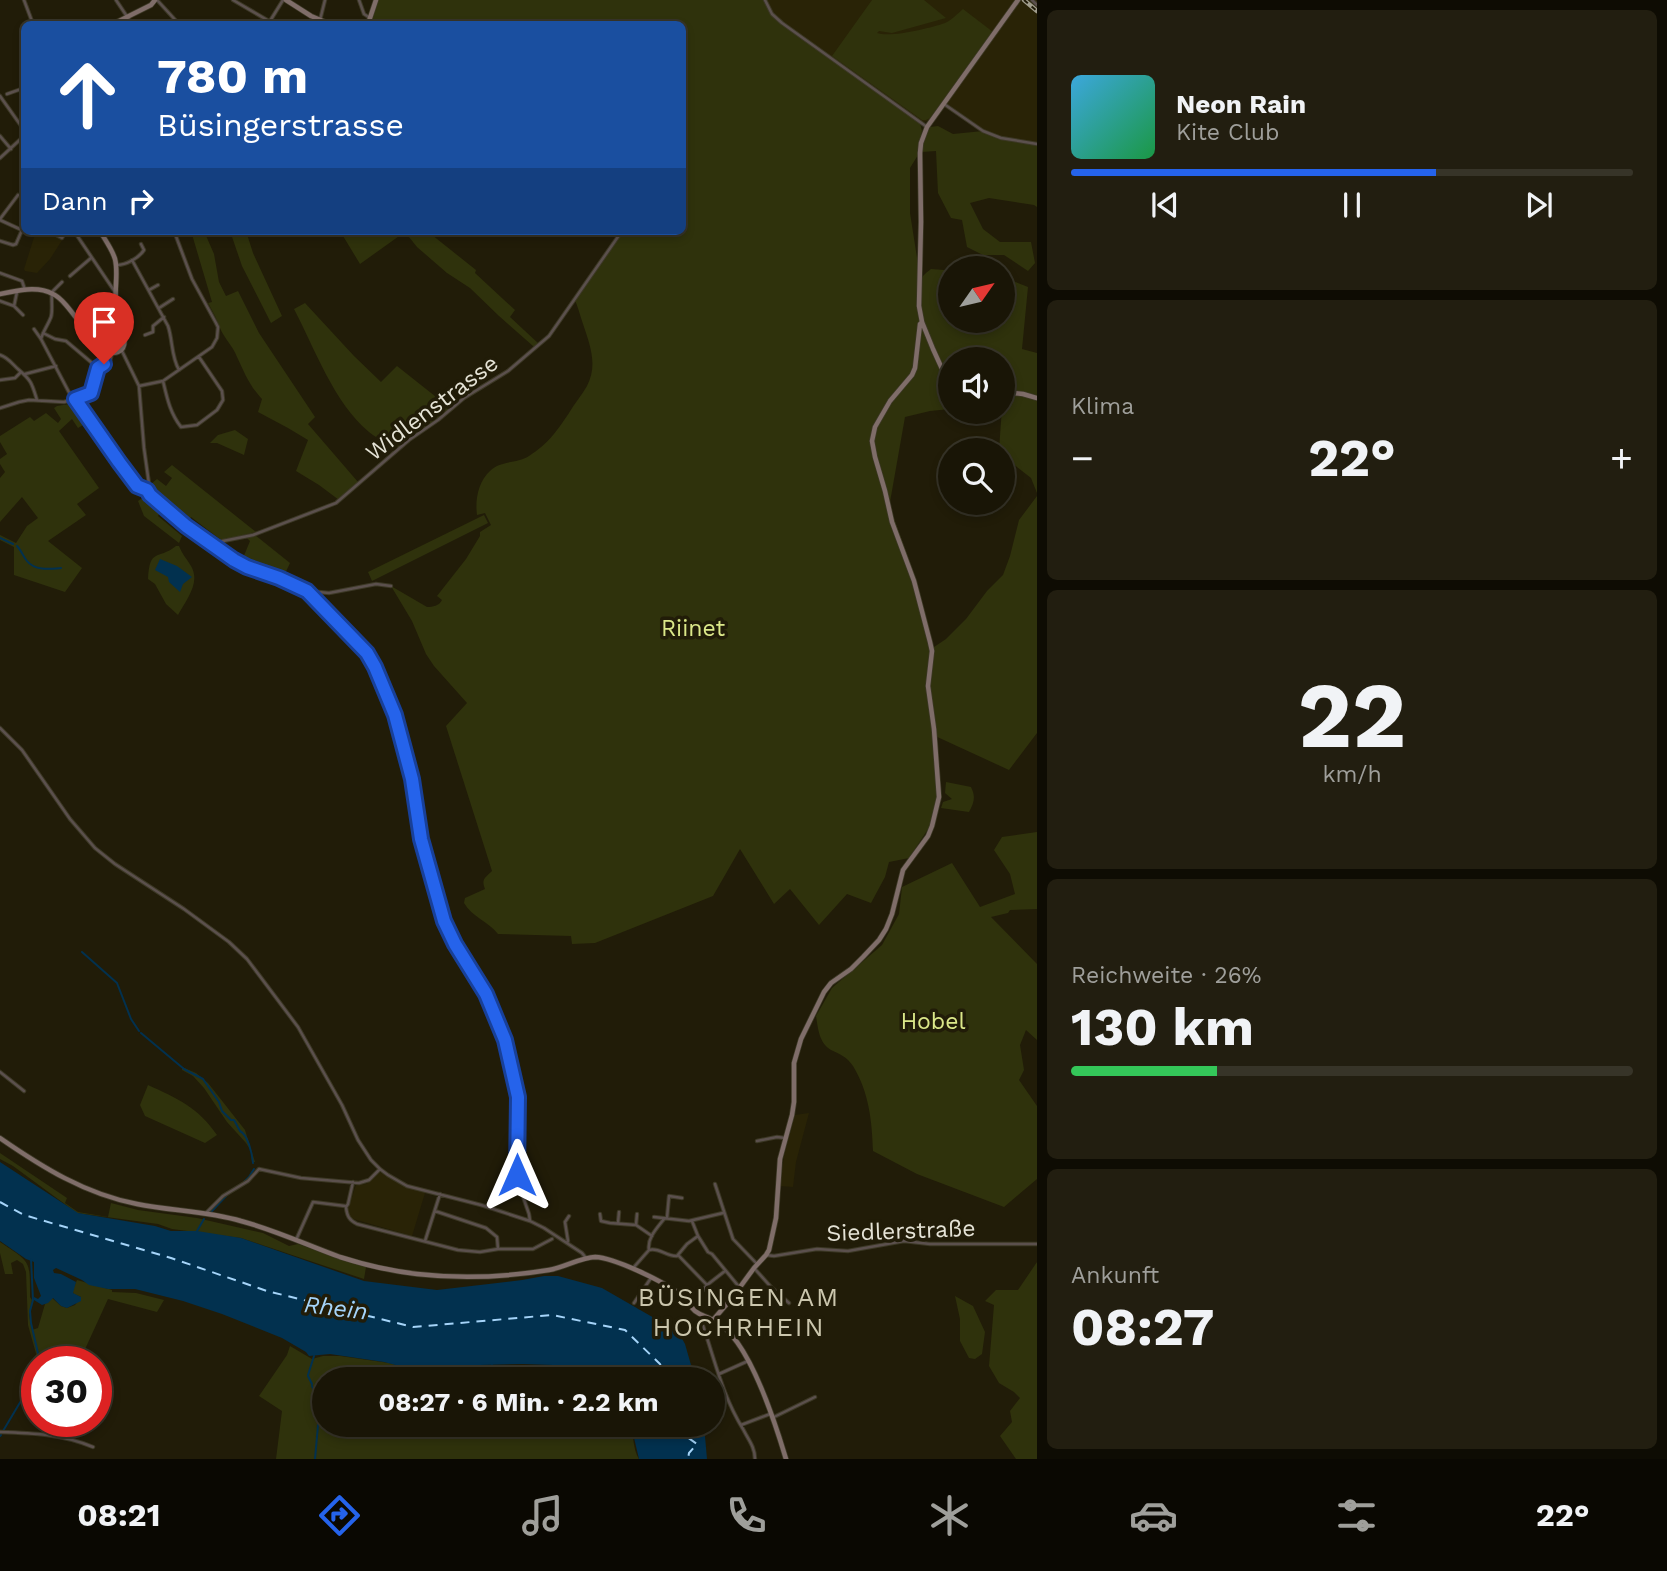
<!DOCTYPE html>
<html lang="de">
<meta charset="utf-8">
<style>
body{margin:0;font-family:"Work Sans",sans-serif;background:#221e10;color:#f1f3f6;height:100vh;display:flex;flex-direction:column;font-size:26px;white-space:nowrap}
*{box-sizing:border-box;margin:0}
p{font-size:23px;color:#9f9f9b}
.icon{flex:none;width:38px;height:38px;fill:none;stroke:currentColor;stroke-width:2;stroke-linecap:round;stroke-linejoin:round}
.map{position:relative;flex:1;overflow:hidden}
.sheet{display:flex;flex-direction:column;gap:10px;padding:10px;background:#0e0c03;width:630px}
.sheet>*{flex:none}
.banner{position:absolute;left:21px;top:21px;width:665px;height:214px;border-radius:10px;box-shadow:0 4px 10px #0003,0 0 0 2px #373428;background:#1a4fa0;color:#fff;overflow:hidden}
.needle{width:46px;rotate:56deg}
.buttons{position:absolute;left:938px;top:256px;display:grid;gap:14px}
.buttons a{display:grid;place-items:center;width:77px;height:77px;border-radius:50%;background:#191506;box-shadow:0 4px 10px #0003,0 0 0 2px #373428;font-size:35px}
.speed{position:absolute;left:21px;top:1346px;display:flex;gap:14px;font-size:35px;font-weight:700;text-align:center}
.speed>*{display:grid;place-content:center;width:91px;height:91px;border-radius:50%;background:#191506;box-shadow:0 4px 10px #0003,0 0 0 2px #373428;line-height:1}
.speed .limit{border:10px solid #d22;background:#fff;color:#111}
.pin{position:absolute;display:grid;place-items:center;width:60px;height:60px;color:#fff;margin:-72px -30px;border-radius:50% 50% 50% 0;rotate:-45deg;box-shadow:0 0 7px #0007}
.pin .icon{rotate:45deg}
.me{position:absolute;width:77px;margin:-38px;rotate:0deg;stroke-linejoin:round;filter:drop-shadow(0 0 5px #0008)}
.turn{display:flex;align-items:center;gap:24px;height:147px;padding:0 21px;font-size:32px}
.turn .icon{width:91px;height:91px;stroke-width:2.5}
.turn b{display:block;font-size:49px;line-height:60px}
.then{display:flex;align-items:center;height:66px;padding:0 21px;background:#0003;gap:14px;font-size:26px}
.big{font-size:52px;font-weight:700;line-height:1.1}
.sheet .card{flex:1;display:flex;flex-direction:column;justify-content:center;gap:10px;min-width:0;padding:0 24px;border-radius:10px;background:#221e10}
.sheet .dial{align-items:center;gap:0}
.dial b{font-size:91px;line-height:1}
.song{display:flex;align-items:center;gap:21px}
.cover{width:84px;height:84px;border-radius:10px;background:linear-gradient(135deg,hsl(200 70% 55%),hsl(140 70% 35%))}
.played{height:7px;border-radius:4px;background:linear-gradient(90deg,#2563eb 65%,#373428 65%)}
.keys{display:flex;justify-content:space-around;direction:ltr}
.heat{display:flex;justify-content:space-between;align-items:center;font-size:38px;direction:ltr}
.charge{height:10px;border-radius:5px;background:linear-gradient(90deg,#34c759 26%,#373428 0)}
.trip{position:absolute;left:312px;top:1367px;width:413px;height:70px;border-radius:35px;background:#191506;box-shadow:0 4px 10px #0003,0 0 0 2px #373428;font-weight:700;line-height:70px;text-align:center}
.menu{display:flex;height:112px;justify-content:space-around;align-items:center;background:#0a0802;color:#9f9f9b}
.menu .icon{width:49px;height:49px}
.menu .current{color:#2563eb}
.menu b{font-size:32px;color:#f1f3f6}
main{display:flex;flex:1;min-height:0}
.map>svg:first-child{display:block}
</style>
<main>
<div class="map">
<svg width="1037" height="1459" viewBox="0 0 1037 1459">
<rect width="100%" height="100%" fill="#211c08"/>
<!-- built -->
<path fill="#292306" d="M765,0H1037V144L1001,138L983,131L945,102L929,121L922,122L772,14Z
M36,231H68L50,259L37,273L25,271L24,269Z
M809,1113L796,1162L793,1187L780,1186L784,1156L795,1115Z
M380,1172L406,1186L425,1193L412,1236L350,1218L348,1209L356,1185L366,1184Z"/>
<!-- green -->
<path fill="#2f320c" d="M378,0H765L772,14L920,123L922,131L919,146L918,155L910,168V213L918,264L917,297L919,317L946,378L950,381V409L930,411L905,417L890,502L892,513L916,579L934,647L946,639L966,619L987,591L1003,575L1010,556L1019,520L1037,496V733L1009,770L933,735L939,797L932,823L909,858L889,862L885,877L871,903L847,894L819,925L790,889L774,904L740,849L713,896L595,943L572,944L571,936L498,934C488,921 472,917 464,903L465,898L485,889C481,879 485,878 492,871L446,726L467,703L434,666L426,654L412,621L391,586L427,607C433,607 439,606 442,600L437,596L466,559L480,536V532L491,525L485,513L477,515C475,500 478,482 490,471C501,460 517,464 529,456C549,443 556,432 569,413C574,404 582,395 587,386C598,365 590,345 583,324C580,315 578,307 574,298L622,231H682V24H371Z
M872,0H924L946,18L892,33L879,31L877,33C890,38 931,28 945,23C952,20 957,14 963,9L993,32L930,118L926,120H922L832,56Z
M938,126L953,134L983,131L1001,138L1037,144V207L1034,205L989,198L970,203L983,229L1000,242H1031L1035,263L1028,271L1004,255H983L967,247L962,220L951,218L938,193L936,151L921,152L922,145L930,127Z
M191,231H204L214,254L219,282L226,296L238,291L259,333L315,417L308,424L358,482L339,500L319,485L296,471L308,440L288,428L258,412L262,399C249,385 245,374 237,357C233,346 224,338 220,328C217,319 213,312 208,303L212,302Z
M230,231H246L253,253L282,316L271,323L242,266Z
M340,231H402V234L360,264Z
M415,231H427L476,270L475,273L515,310L510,317L539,344L535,347L533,346L499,316L470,288L447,273L417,247L409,237Z
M931,269L944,270L950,269V320H1003V277L1028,287L1022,349L1037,353V397L1003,390V359H950V377L946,373C935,352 914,304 920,281C922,276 927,272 931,269Z
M305,303L354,356L381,382L397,366L450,408C434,422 414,433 398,448C389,443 377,439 369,432C334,403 315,349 294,309Z
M1003,393L1026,396L1037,400V493L1031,478L1003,456V450H999Z
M75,403L88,422L78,428L72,419L59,431L99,488L77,504L86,515L48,541L82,568L65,592L14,575V547L0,540V535L16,543L27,526L38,518L22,497L0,522V478L5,472L0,464V459L7,454L0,442V436L30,417L34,421L46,413L58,423L61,419L54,408L57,406Z
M235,430L248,439L244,455L217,443H210L218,435Z
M172,465L256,532L221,540L191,517L187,525L151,495L149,491L151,484L157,479L166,486L172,478L164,472Z
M144,497L145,499L146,497L161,510L158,516L182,536L179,543L144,516L138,501Z
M484,515L488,523L372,581L368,572Z
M255,535L290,563L283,578L241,563L250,541L247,538Z
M176,546H179C182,554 187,559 191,566C201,583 186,600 178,615L166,604L155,584L148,579C150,547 157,561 176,546Z
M946,782L971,787C976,797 974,803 969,812L941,808L943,802L952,799L945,793Z
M1037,832V909L1010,910L1008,913L991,917L1037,964V1040L1026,1030L1020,1045L1024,1070L1019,1080L1037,1106V1179L1004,1207L917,1174L873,1151C872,1121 869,1092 853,1066C847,1057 840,1054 831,1050C819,1043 818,1028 816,1016L832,988L882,945L899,914L902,887L952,863L980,907L1015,894L1010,874L994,850L1002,837Z
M182,1067L196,1073L208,1083L245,1130L255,1162H252L251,1151L246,1143L227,1122L204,1088L193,1076L182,1070Z
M148,1085C177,1098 199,1108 217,1135L205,1143L145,1116L140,1105Z
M0,1153L67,1198L65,1203L78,1212L108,1217L111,1203L138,1210L197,1218L263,1233L289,1246L298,1244L366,1267L364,1279L241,1238L172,1229L158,1224L77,1213L13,1166L0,1159Z
M0,1242C31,1263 30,1259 30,1297L32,1300L29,1315L32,1330L38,1328L45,1304L52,1298L61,1306L67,1308L75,1305L81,1297L74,1294L72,1291L77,1280L112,1290V1292L136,1293L164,1300L157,1312L108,1299L81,1358L86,1361L48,1362L37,1357L28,1325L26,1272L23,1264L17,1260L11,1263L13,1274H5L0,1253Z
M1037,1262V1459H1016L1000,1436L1012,1422L1010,1411L1020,1398L1014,1392L999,1383L989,1366L994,1305L985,1301L996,1290H1018Z
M955,1296L973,1306L985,1332L982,1354L975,1359L969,1358L960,1341V1319Z
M290,1346L312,1359L323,1356H340L389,1363L413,1369L449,1370L480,1365H492L594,1370L606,1379H324V1424L629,1425C635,1435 632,1448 639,1459H276L282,1411L259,1396L287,1355Z"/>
<!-- water -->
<path fill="#02314f" d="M160,559L177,566L192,577L183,584L180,592L169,582L168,577L155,570Z
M0,1162L78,1213L155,1226L171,1231H197L241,1238L364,1281L437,1290L522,1280L544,1276H558L602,1288L668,1326L680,1335L685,1344L695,1379H608L595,1369L583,1366L523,1364L480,1365L449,1370H415L384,1362L330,1354L309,1356L306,1352L282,1338L222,1314L183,1301L135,1289H108L89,1285L82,1280L56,1268L53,1270L54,1273L61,1274L76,1282L73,1293L81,1297V1301L67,1308L61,1306L53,1298L48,1303L42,1305L34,1300V1297L38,1299L41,1296L34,1278V1262L26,1259L0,1241Z
M631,1425H704L707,1459H639Z"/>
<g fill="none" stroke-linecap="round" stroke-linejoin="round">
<!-- stream -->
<path stroke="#02314f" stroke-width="2" d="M0,538L13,544
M17,546C21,550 23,556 27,561C35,571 50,569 61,568
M82,952L117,983L131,1019L139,1031
M141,1033L184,1069L203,1079L219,1102L222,1111L231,1120H234L240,1131C248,1135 252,1153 253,1163
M244,1182L249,1177L254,1169
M211,1212L227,1195
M197,1231L204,1219
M31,1259L33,1300L30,1311L31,1323L40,1362
M492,1365V1369
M493,1371L496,1379
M308,1375L314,1356
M308,1376L312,1384
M312,1386L320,1403L315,1459
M3,1431L37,1374
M0,1436L1,1435"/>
<!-- ferry -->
<path stroke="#a5d4f9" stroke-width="2" stroke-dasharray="9 7" stroke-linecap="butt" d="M0,1202L24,1215L171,1258L267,1291L413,1327L552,1315L625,1330L660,1364L666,1379
M682,1424L687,1437L697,1444L689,1453L688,1459"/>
<!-- street casing -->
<g stroke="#3c3825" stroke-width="4.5">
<path id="street" d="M24,0L33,24
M116,0L132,24
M157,0L179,24
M233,0L274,24
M359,0L364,14L370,18
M765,0L772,14L782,23L927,127
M1032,0L1037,5
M320,20L325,0
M270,21L283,0
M7,94L24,88
M0,96L24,130
M944,104L983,131L1001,138L1037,144
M0,136L11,149
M0,158L24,136
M0,219L18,195
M0,220L24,231
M25,231L34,234L37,231
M49,231L62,238L66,231
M74,231L115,292
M0,241L13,245L16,244L22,230
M132,260L168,326C173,341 171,356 179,370
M117,265C126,265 139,258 144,250L141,244
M0,273L22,281L25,290
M70,276L91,258
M149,290L158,285
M51,293L62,282
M0,301L14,306L23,315
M14,306L17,292
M159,308L173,299
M34,329L41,339L73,400
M43,333L55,339L66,341L98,368
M145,335L153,332V326L164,317
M41,339C43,331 48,325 51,317C53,310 51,301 52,293
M122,351L139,386L144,448L149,484L147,490
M0,355C9,358 12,364 19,370C32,381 32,384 37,400
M25,374L56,366
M0,380L15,378L21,372
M163,381C167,398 170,413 181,427L197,425L217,410L223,400L222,391L199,357
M139,386L163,381L212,347L217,338L218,327L216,323L192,279L174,231
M75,399L119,462L137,486L147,490L150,495L186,526L234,560L247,567L279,578L307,591L367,653L375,667L395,715L412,779L421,839L444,921L455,944L486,994L504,1039L518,1097V1182L529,1214L530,1221
M0,408L19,402L29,400L64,402L88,395L93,389L98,368L110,361L112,354
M213,543L253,535L336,503L409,440L438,420L464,398L508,371L549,336L622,231
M308,591L329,593L376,584L391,586
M0,728L22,750L70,819L95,848L115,864L184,909L229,942L247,959L298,1027L342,1105L358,1140L371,1160L380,1169L388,1175L407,1186L481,1205L530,1221L544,1228L582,1253L586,1258
M0,1072L24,1091
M757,1141L777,1137L785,1138
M353,1182L348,1204L346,1207C347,1216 349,1220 357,1224L458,1250L480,1252L498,1249H533L552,1239
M715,1184L733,1239L757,1264
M435,1211L486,1228L497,1237L498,1249
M207,1212L223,1196L248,1181L259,1169L301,1178L359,1183L369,1180L380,1169
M600,1214L601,1221L610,1223L636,1225L652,1236
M654,1217L689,1221L723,1213
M667,1218L669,1196L682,1198
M692,1221L698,1236L708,1252L712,1254L740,1288
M618,1223L619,1212
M636,1225L637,1214
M296,1240L313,1202L345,1206
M425,1241L440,1194
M567,1243L568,1241L565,1222L569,1216
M649,1250C659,1247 667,1257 677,1256L687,1244L698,1236
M678,1255L707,1285L725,1271
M766,1255L774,1256L817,1249L848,1251L904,1241L930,1244H1037
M634,1267L649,1250C647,1238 657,1228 664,1219
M754,1268L771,1287L789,1303
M700,1294L707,1285
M634,1303L651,1278
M703,1315L702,1323C715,1360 722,1395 743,1429C748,1439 755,1447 755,1459
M719,1374L748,1361
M772,1418L815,1397
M741,1425L770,1414
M0,1432C32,1433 62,1434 93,1447"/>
</g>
<!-- secondary casing -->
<g stroke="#3c3825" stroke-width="6">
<path id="secondary" d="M286,0L311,16L330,24
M113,24L151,5L155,0
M368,24L376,0
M0,294C18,291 36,285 53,294C73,303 97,361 118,352C132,347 120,318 117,308C113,292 119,275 115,259C112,249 105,240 100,231
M950,379L943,371L933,349L922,322L919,306L921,222L920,153L921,143L927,127L1018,0
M1003,392L1023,394L1037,398
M0,1138C42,1167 85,1194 137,1204C171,1211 207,1211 241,1221C275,1230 307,1245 340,1257C365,1265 391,1271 417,1274C461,1279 506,1277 549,1270C563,1268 582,1257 595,1257C615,1258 660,1280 677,1292C684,1298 689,1305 695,1311C700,1315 705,1316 709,1318C721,1323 730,1332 737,1342C759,1373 775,1422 786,1459
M713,1320L732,1298L754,1268L766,1255L769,1250L776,1218L780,1159L792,1115L794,1102V1063L801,1039L824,992L831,983L851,969L863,957L879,940L886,929L892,914L903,870L928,836L932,826L939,797L934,729L928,686L932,651L930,642L914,581L892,522L885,491L875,457L872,441L875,427L890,401L912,375L915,368L920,324L922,322"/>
</g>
<!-- street -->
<use href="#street" stroke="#5b504d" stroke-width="2.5"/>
<!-- secondary -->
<use href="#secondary" stroke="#7f6d69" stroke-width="4.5"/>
<!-- rail casing -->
<g stroke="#a09d8d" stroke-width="4.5">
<path id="rail" d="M1024,0L1037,11"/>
</g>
<!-- rail -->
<use href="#rail" stroke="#211c08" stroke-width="2" stroke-dasharray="5" stroke-linecap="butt"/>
</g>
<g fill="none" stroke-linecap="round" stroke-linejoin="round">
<!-- route casing -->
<g stroke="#184099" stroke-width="18">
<path id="route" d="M104,364L98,368L91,393L75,399L119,462L137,486L147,490L150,495L186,526L234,560L247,567L279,578L307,591L367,653L375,667L395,715L412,779L421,839L444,921L455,944L486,994L505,1040L518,1097L517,1175"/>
</g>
<!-- route -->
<use href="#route" stroke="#2563eb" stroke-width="12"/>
</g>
<g text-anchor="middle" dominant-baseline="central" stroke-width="7" stroke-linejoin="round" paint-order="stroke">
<!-- street labels -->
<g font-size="23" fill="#e5e3d6" stroke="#211c08">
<text transform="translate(432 408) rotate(-37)">Widlenstrasse</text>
<text transform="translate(901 1231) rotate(-2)">Siedlerstraße</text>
</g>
<!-- park labels -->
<g font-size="23" fill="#dbe789" stroke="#211c08">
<text x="693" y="628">Riinet</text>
<text x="933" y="1021">Hobel</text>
</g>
<!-- water labels -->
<g font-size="24" font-style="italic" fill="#a5d4f9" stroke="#211c08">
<text transform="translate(336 1308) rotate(7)">Rhein</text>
</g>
<!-- quarter labels -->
<g font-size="26" letter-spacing="2" fill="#cbc6ad" stroke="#211c08">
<text x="739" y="1297">BÜSINGEN AM<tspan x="739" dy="30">HOCHRHEIN</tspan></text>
</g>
</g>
</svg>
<div class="buttons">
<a><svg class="needle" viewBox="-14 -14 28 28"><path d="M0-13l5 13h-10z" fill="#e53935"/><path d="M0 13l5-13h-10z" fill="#9f9f9b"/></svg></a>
<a><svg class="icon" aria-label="sound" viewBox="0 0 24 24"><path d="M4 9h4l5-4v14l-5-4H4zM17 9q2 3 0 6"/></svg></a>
<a><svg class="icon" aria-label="search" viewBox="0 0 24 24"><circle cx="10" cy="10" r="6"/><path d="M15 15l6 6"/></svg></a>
</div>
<div class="speed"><div class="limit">30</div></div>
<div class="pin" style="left:104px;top:364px;background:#d93025"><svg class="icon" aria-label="arrive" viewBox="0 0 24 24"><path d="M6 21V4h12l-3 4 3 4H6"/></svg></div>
<svg class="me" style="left:517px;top:1175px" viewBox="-20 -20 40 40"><path d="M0-17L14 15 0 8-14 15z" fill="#2563eb" stroke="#fff" stroke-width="4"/></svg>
<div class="trip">08:27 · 6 Min. · 2.2 km</div>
<div class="banner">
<div class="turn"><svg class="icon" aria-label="ahead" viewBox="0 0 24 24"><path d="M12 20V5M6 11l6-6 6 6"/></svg><div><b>780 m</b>Büsingerstrasse</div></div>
<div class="then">Dann<svg class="icon" aria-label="right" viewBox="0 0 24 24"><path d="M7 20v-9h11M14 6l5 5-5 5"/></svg></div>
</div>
</div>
<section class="sheet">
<div class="card">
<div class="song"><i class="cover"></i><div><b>Neon Rain</b><p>Kite Club</p></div></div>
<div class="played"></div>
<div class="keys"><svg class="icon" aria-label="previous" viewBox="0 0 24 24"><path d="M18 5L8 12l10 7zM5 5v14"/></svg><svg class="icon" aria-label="pause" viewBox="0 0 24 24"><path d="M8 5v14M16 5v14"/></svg><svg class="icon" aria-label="next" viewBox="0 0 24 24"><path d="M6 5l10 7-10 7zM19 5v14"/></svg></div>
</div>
<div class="card"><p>Klima</p>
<div class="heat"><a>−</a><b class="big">22°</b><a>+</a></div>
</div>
<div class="card dial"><b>22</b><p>km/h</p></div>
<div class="card"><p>Reichweite · 26%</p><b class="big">130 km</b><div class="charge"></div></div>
<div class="card"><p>Ankunft</p><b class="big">08:27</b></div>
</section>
</main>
<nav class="menu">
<b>08:21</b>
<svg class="icon current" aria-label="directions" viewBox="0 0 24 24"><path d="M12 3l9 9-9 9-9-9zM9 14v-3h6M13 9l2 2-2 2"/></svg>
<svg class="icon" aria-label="music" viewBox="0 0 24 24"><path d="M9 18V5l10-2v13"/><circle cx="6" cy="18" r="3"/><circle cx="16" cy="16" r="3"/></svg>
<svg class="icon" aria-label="phone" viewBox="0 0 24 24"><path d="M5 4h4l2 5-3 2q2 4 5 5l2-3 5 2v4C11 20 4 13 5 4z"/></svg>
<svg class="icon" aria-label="climate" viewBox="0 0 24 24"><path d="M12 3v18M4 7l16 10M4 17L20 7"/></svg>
<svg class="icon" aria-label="car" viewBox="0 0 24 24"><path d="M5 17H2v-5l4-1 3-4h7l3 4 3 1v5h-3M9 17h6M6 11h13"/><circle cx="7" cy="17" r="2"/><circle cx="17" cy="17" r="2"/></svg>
<svg class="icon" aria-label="filters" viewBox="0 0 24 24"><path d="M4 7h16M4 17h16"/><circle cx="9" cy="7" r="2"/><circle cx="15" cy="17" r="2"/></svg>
<b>22°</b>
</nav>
